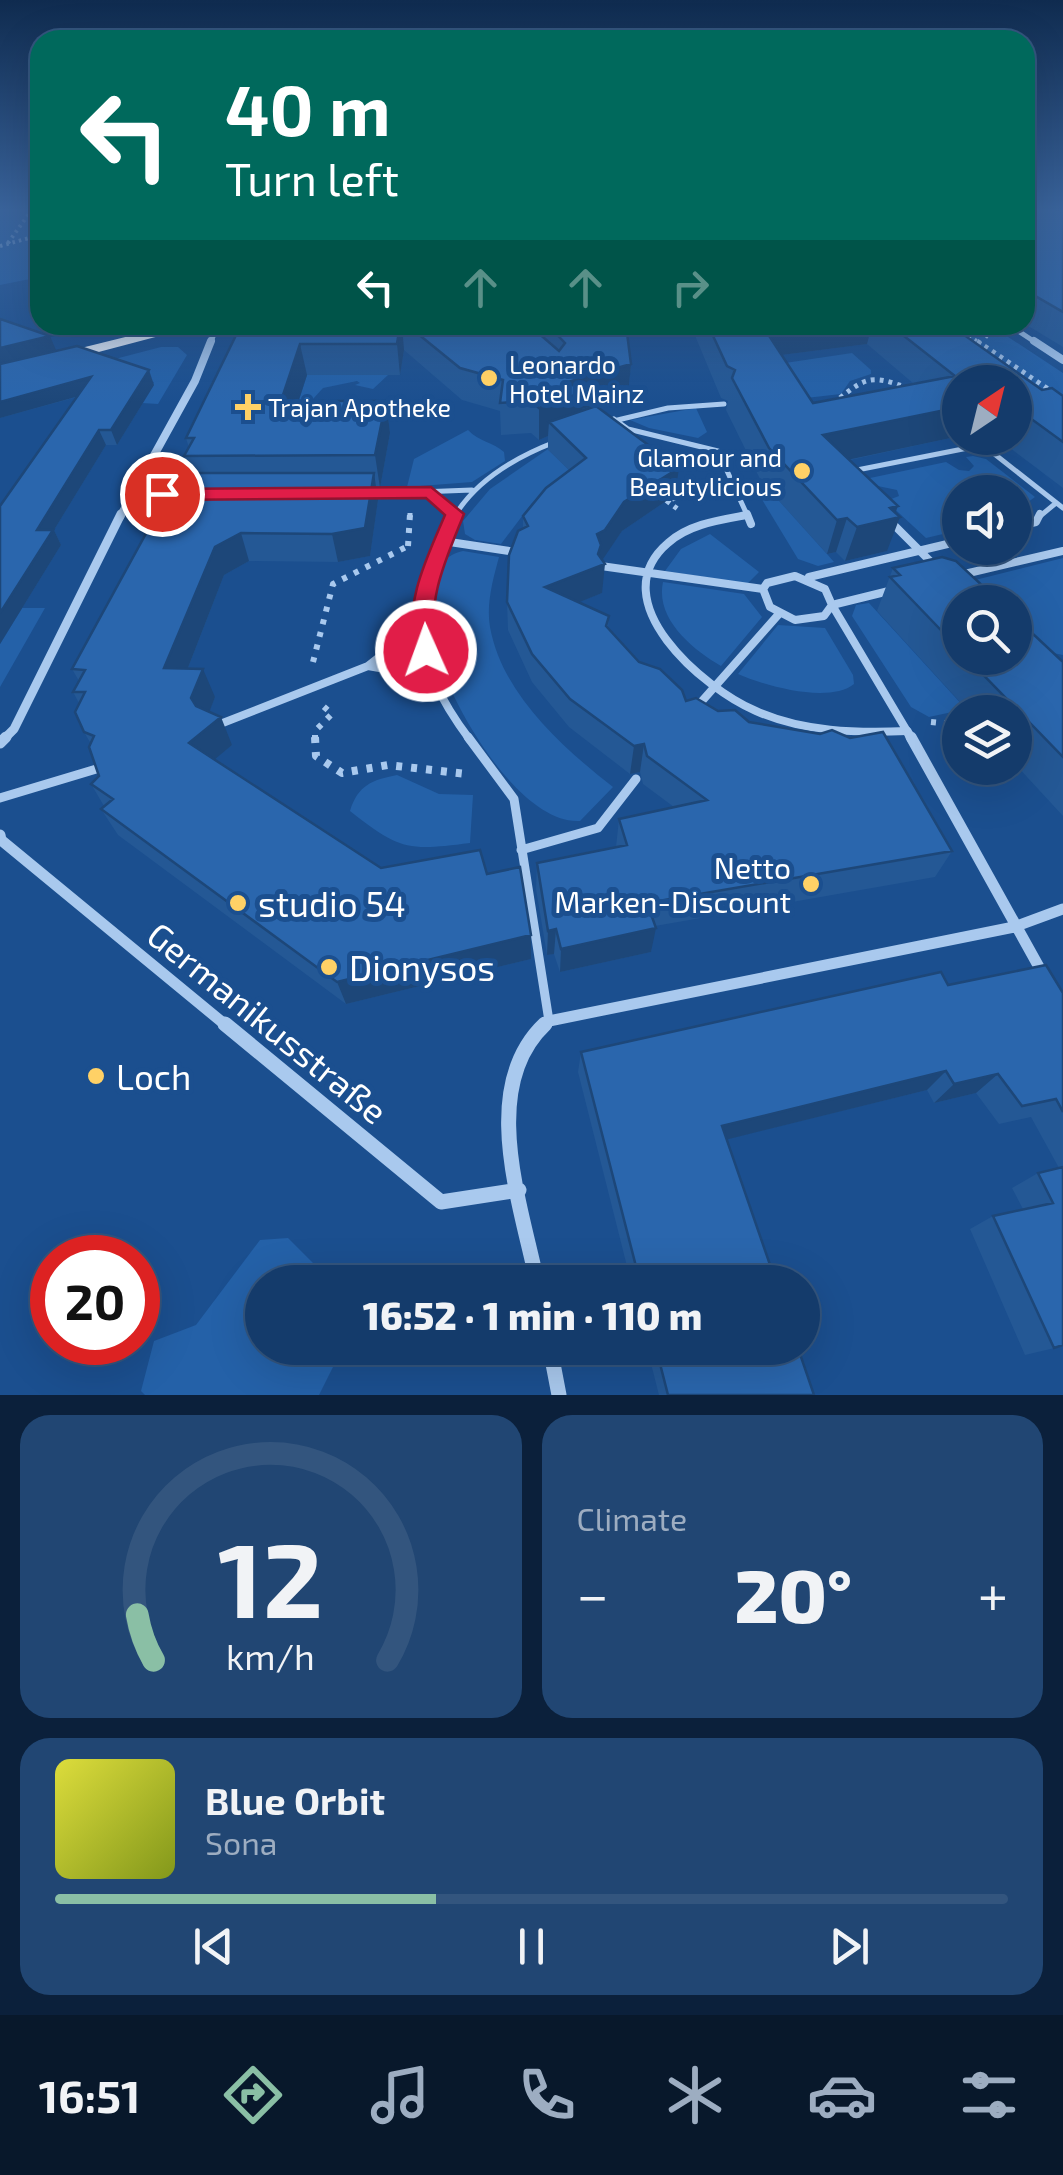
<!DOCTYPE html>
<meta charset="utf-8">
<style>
body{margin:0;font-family:"Exo 2",sans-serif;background:#214673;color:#f1f3f6;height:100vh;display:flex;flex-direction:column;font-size:38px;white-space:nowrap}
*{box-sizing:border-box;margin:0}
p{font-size:32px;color:#9dadc1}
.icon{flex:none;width:55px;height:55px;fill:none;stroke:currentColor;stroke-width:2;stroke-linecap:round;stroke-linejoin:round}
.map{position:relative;height:1395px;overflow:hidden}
.panel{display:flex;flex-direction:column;gap:20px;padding:20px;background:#0b203b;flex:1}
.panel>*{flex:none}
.hud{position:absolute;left:30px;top:30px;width:1005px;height:305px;border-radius:30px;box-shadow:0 10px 40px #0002,0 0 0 2px #33557e;background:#00695c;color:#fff;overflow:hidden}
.needle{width:65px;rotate:35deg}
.buttons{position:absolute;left:942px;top:365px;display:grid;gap:20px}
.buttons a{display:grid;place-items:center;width:90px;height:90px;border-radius:50%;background:#143b6b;box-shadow:0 10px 40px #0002,0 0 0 2px #33557e;font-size:50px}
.speed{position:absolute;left:30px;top:1235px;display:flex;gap:20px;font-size:50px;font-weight:700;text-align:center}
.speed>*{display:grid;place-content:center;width:130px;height:130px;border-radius:50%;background:#143b6b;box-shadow:0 10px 40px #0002,0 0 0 2px #33557e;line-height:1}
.speed .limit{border:15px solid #d22;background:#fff;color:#111}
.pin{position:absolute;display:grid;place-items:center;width:85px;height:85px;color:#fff;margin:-42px;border:5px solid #fff;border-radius:50%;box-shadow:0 2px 10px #0007}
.me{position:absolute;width:110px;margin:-55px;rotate:358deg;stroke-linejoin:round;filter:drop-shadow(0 0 8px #0008)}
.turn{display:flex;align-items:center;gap:35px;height:210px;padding:0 30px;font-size:45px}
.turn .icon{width:130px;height:130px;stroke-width:2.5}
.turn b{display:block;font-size:70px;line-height:85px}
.lanes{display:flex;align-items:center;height:95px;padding:0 30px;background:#0003;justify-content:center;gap:50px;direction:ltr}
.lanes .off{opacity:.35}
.big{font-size:75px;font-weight:800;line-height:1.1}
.panel .card{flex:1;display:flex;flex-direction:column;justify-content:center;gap:15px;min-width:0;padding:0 35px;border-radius:30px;background:#214673}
.panel .dial{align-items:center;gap:0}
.dial svg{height:260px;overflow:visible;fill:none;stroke:#33557e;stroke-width:7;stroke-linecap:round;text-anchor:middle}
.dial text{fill:#f1f3f6;stroke:none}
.song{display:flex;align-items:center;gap:30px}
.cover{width:120px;height:120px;border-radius:15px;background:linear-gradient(135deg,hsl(60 70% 55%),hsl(70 70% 35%))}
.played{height:10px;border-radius:5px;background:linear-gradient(90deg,#8abfa5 40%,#33557e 40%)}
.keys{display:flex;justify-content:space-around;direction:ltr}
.heat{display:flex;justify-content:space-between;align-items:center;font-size:55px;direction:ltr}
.panel .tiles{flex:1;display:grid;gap:20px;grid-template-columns:1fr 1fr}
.card:last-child{grid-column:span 2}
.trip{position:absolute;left:245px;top:1265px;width:575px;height:100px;border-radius:50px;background:#143b6b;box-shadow:0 10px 40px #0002,0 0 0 2px #33557e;font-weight:800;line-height:100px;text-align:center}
.menu{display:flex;height:160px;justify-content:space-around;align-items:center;background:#08182b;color:#9dadc1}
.menu .icon{width:70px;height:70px}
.menu .current{color:#8abfa5}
.menu b{font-size:45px;color:#f1f3f6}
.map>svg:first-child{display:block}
</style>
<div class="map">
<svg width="1063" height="1395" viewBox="0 0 1063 1395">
<rect width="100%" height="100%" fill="#1b4f8f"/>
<!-- green -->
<path fill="#2461a8" d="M0,208H40V277L0,285Z
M939,325H990L1063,373V412Z
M161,347H178L187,355L158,404L142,403L154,382L65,372Z
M852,353L871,370V374L850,381L841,394L797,399L785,363Z
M307,375H388L373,389L355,385L360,383L357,381L323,388L292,422Z
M696,408L707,432L698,438L649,428L630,420Z
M468,430C479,442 493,442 504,452L505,461L472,482L407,487L414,459Z
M548,449L572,473L532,503L501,544L475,540L465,534L463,521L490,489Z
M973,456L986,459L1035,497L1021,507L1020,516L1015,517V492H960V530L926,538L886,501L899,496L897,490L868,484L870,478L946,462L959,470L969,471L974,466L966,457Z
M765,485L827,554L834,562L818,566L798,559L755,488Z
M710,534L759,572L747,584L665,571L681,549Z
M463,551L499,557C493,579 486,604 490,627C502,694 562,747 613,787L580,821C516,825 443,692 432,637C429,622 432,605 434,591C437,570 441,556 463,551Z
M1063,558V655L1043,651L1015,623V602H994L971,581Z
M663,582L744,594L762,617L721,666C693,650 655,619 663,582Z
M869,603L966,709L929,717L911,707L852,616L856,605Z
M22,608H45L0,687V644Z
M778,625L825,628L853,675L854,684C829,704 765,686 738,674Z
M397,775L439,794L473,795L470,843C407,851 400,850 350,811C358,785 372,780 397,775Z
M288,1238L332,1282H262V1348H335L336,1361L319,1395H145L141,1391L154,1341L196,1325L260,1240Z"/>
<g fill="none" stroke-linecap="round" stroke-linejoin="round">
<!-- path-far3 -->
<path stroke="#a9c9ee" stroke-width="4" stroke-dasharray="2.5 4" stroke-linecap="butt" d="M8,243L33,208
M0,246L40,235
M953,325L981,344
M970,325L991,339"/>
<!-- path-far2 -->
<path stroke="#a9c9ee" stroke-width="5" stroke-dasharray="4 5" stroke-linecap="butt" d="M977,341L1063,399
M840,398C868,375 874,376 908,388
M673,485L676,489H714
M670,487L680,496L667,501L679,510
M410,517V513"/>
<!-- path-far1 -->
<path stroke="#a9c9ee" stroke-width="6" stroke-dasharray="5 8" stroke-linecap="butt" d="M408,546L410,514
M313,662L333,584L408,546
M931,722L960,725
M315,740V731L332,714L322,705"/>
<!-- path -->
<path stroke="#a9c9ee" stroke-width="8" stroke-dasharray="6 9" stroke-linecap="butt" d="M315,737L316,756L342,773L388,765L467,774"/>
<!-- lane-far3 -->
<path stroke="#a9c9ee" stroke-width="4" d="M537,325L539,343"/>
<!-- lane-far2 -->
<path stroke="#a9c9ee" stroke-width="5" d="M614,419L628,429L718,451L748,517
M605,423L668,408L724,404
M852,471L983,445L1063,508
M431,493L455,514
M367,494L472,490
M131,495L178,494
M454,517C476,480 516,457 555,442
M737,517L747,515
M1039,517L1056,503"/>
<!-- lane-far1 -->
<path stroke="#a9c9ee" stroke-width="8" d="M455,514C414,608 406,655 470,740
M747,514L751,524
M747,515C720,520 689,524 668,543C600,601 704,689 756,711C803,732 856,733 907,731L832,605L893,590
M890,521L933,564
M1015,527L1036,522L1040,514
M443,541L516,552
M601,566L763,589
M960,575L1063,551
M795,576L825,589L832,605L824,616L795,620L770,607L763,589L767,583Z
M809,577L960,541
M368,666L431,677
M695,709L778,615
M215,726L368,666L420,625"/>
<!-- lane -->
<path stroke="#a9c9ee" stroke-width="9" d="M468,737L514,799L549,1021
M0,798L103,767
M521,850L598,828L636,779"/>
<!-- street-far4 -->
<path stroke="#a9c9ee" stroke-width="5" d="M209,325L214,334L210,344
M1009,325L1038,344"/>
<!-- street-far3 -->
<path stroke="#a9c9ee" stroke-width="8" d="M1034,341L1063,360
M120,517L195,381L211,341"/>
<!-- street-far2 -->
<path stroke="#a9c9ee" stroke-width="9" d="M907,731L912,740
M3,740L14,729L121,514"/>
<!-- street-far1 -->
<path stroke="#a9c9ee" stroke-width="11" d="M911,737L1044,976
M0,743L6,737
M0,835L1,840L228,1027
M542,1027L549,1021L1014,927L1063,909"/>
<!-- street -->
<path stroke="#a9c9ee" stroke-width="15" d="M225,1024L441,1202L519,1190
M537,1282C521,1204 478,1087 545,1024
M550,1348L559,1395"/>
<!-- primary -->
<path fill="#f0f6ff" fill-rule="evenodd" d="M174,325H201L0,378V368Z"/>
</g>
<!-- wall -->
<path fill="#245895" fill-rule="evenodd" d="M1025,208H1063V347L1025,324Z
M241,325H535L536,331L545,339L546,325H626L631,364L628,395L582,409V411L675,495L622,531L602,559V593L579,602L609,616L608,628L639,662L686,701L749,722L952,851L935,877L655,926L651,952L560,972L554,954L547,955L536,889L537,863L616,847L619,819L674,807L643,784L640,772L630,774L569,727L532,682L508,630L507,602L523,528V516L569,470L548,450V436L539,440L531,433L501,435L500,411L462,400L404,350L400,375H307L298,401H386L390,433L380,488H376L378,500L370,556L338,562L249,561L224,575L188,668L215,697L209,712L232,745L214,759L381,868L487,874L531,935V959L346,1004L118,835L101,809L104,806L91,784L99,776L91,744L84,732L79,703L73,692L79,681L72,669L190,473L184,456L189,448L186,438Z
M693,325H950L1042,390L1063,396V488L997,438H1015V382H960V436L850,460L895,513L887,551L845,561L836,552L827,554L761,481L726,410L728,401L721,398L696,338ZM867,344L914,384L813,403L782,355Z
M0,364L154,385L117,445H106L54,530L61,545L0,644L77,397L0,418Z
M893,568L960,602V658H1015L1063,662V816L1015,764V712H969L877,611Z
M948,985L1063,993V1346L1025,1355L970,1229L993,1216L1023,1209L1012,1188L1038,1173L1059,1168L1031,1117L999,1124L976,1093L934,1103L927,1090L727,1139L776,1282H631L578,1072L581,1052Z
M647,1348H798L814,1395H659Z"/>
<!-- shaded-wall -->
<path fill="#1d4779" d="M63,325H98L66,332Z
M400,325H402L404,350L400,375L397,344Z
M786,325H872L867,344L758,358L764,328Z
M50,336L56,350L0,364V348Z
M300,344L307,375L288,433L281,401Z
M631,364L628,395L582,409V424L549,422L548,436L539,440V408L568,382Z
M149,370L154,385L117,445L111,430Z
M91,377L97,391L0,418V402Z
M386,401L390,433L380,488L375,455Z
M960,407V436L814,467L823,435Z
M99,430L106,445L54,530L61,545L0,644V613L37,530Z
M679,468L675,495L622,531L603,559L600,560L605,564L602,593L545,616V587L624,502Z
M374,473L378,500L370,556L338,562L332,534Z
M898,506L893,519L900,517L887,551L845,561L857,527L890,508Z
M847,518L836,552L827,554L837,520Z
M241,533L249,561L224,575L177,696L164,668L215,547Z
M203,669L215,697L204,726L191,698Z
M221,717L232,745L202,770L189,743Z
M644,744L640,772L630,774L634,746Z
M656,928L651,952L560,972L561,949Z
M556,929L554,954L547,955L548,931Z
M531,935V959L346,1004L337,982Z
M946,1071L927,1090L713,1143L722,1126Z
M998,1074L976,1093L934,1103L954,1084Z"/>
<!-- building -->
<path fill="#2a66ad" stroke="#1d4779" stroke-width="2.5" d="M1025,208H1052L1063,212V312L1025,290Z
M0,319L50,336L0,348Z
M241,325H400L397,344H300L281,401H386L375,455L184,456L194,438H186Z
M407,325H535L536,331L559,351L565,343L548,325H626L631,364L568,382L583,392L539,408L531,401L500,403L503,380L460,368Z
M708,325H786L764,328L813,403L955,376L890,325H950L1042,390L1052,388L1063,396V442L1015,407V382H960V407L823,435L898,506L890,508L900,517L857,527L847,518L837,520L769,448L732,378L735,370L727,366Z
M77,346L149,370L111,430H99L37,530H53L0,613V506L91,377L0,402V364Z
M596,406L679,468L624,502L605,530L597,534L601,545L598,554L605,564L545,587L609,616L606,626L639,662L660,669L682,690L686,701L696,698L718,711L735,710L749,722L820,734L832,730L850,738L883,732L952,851L647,903L656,928L561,949L556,929L548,931L537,863L627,845L619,819L707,800L647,756L644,744L634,746L570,699L532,654L507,602L509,555L518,531L528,526L523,516L546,488L586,458L549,422Z
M179,473H374L365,528L332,534L241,533L215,547L164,668L203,669L191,698L196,706L221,717L189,743L381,868L480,850L487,874L520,867L531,935L337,982L101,809L113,799L91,784L99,776L89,747L94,736L84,732L75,712L85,692H73L85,670L72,669Z
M942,557L956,561L1000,602H960V650L890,577L900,575L893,568Z
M1015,617L1063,662V757L967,658H1015Z
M1046,965L1063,993V1112L1056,1099L1022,1106L998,1074L954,1084L946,1071L722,1126L776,1282H640L581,1052L941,972L948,985Z
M1063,1167V1345L1054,1348L993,1216L1053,1203L1038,1173Z
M656,1348H798L814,1395H668Z"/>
<!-- sky -->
<linearGradient id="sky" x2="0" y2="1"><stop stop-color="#0f2b4f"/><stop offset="0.52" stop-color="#39639b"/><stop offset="1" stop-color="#39639b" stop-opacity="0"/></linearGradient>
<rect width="1063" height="403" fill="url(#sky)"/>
<!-- route -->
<path fill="#e11d48" stroke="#92132f" stroke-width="2.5" d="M431,487L464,514C446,559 425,602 437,651L426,658L415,651C404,602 426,560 445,515L426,498L162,500L153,494L162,489Z"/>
<!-- markers -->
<g fill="#ffd166" stroke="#1b4f8f" stroke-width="4">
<circle cx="489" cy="378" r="10"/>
<path d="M243 392h10v10h10v10h-10v10h-10v-10h-10v-10h10z"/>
<circle cx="802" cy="471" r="10"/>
<circle cx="811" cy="884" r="10"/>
<circle cx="238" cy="903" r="10"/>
<circle cx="329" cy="967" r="10"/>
<circle cx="96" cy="1076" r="10"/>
</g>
<g text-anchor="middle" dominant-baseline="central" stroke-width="10" stroke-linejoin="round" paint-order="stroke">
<!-- far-poi labels -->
<g font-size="25" fill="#fff" stroke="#1b4f8f" text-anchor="start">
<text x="509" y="364">Leonardo<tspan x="509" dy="29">Hotel Mainz</tspan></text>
<text x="268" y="407">Trajan Apotheke</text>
<text x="782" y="457" text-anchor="end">Glamour and<tspan x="782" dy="29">Beautylicious</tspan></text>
</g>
<!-- poi labels -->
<g font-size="30" fill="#fff" stroke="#1b4f8f" text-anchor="end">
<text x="791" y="867">Netto<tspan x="791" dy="34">Marken-Discount</tspan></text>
</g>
<!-- near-poi labels -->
<g font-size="35" fill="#fff" stroke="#1b4f8f" text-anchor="start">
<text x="258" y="903">studio 54</text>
<text x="349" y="967">Dionysos</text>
<text x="116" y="1076">Loch</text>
</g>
<!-- near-street labels -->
<g font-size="35" fill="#fff" stroke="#1b4f8f">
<text transform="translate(268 1022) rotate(39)">Germanikusstraße</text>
</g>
</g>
</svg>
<div class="buttons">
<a><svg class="needle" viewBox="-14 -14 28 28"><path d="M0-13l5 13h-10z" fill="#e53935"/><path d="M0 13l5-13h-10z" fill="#9dadc1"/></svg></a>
<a><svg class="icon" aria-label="sound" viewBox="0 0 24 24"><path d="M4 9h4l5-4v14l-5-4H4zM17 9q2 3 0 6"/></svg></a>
<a><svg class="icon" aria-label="search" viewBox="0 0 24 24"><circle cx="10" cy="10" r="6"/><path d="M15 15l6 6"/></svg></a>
<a><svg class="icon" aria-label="layers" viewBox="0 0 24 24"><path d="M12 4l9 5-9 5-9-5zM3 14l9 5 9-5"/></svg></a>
</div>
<div class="speed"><div class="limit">20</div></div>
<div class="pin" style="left:162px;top:494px;background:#d93025"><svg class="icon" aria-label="arrive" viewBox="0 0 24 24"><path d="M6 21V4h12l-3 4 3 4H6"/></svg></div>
<svg class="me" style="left:426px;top:651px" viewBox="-20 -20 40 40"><circle r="17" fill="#e11d48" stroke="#fff" stroke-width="3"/><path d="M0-11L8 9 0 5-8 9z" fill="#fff"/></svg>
<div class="trip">16:52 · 1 min · 110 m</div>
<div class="hud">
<div class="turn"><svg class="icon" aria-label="left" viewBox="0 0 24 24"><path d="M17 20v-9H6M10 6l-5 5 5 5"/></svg><div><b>40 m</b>Turn left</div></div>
<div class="lanes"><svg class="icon" aria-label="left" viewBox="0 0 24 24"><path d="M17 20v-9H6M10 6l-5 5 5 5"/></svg><svg class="icon off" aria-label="ahead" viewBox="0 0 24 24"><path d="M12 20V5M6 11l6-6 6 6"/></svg><svg class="icon off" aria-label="ahead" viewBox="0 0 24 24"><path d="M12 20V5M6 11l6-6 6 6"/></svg><svg class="icon off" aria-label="right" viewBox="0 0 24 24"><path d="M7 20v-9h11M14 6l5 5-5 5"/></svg></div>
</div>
</div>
<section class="panel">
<div class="tiles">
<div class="card dial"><svg viewBox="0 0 100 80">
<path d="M14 69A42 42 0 1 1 86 69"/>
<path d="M14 69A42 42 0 0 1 9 55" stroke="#8abfa5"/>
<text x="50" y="56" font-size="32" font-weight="700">12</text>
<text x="50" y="72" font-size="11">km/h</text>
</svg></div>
<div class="card"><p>Climate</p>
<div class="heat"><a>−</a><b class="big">20°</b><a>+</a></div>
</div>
<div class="card">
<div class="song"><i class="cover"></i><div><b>Blue Orbit</b><p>Sona</p></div></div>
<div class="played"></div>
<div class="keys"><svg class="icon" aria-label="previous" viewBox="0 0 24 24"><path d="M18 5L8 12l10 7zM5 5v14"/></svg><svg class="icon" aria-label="pause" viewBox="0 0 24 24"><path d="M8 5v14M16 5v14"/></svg><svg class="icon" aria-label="next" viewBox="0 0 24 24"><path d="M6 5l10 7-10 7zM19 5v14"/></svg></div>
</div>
</div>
</section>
<nav class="menu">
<b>16:51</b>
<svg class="icon current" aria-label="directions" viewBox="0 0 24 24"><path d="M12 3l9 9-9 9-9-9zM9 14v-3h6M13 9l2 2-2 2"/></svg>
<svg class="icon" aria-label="music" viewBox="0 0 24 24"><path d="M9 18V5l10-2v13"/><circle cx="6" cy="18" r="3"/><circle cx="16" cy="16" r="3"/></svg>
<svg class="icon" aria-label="phone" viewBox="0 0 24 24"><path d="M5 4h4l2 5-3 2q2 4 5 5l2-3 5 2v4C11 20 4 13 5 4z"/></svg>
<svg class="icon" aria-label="climate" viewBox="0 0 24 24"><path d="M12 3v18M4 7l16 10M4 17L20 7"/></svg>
<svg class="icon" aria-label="car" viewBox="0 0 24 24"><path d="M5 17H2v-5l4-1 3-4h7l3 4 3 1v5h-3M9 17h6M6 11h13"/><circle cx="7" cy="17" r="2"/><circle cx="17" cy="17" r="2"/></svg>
<svg class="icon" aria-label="filters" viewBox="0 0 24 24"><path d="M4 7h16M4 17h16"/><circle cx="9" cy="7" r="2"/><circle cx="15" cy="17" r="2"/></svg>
</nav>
